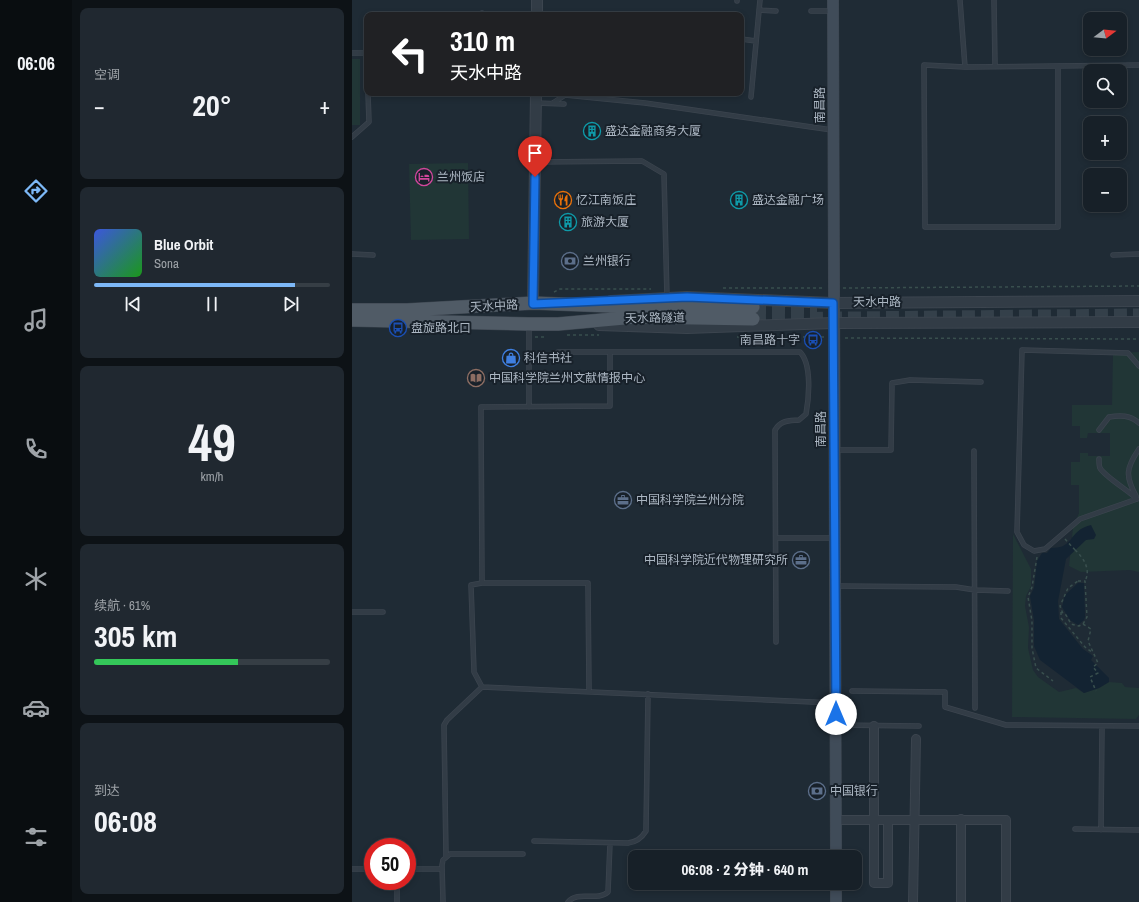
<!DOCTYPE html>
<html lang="zh">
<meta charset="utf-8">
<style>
body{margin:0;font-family:"Archivo Narrow","Noto Sans SC",sans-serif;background:#202830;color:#f1f3f6;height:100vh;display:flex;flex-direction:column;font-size:15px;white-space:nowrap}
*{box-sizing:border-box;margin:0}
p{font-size:13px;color:#9ea3a8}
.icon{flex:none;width:22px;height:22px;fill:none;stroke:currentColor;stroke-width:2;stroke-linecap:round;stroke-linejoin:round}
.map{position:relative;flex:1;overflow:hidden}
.drawer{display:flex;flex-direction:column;gap:8px;padding:8px;background:#0d1216;width:280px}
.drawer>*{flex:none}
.hud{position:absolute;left:12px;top:12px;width:380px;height:84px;border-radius:8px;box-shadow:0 2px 6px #0003,0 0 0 1px #363e45;background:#202124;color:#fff;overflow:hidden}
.needle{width:26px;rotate:74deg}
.buttons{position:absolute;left:731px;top:12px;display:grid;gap:8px}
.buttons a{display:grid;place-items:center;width:44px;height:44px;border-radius:8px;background:#172028;box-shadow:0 2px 6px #0003,0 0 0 1px #363e45;font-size:20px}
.speed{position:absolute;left:12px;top:838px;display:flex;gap:8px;font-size:20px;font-weight:700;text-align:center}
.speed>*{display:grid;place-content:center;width:52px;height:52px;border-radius:50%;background:#172028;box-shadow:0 2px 6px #0003,0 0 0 1px #363e45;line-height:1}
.speed .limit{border:6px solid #d22;background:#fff;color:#111}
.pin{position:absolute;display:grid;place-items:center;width:34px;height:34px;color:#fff;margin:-41px -17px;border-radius:50% 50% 50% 0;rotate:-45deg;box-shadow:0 0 4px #0007}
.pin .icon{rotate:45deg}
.me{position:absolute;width:44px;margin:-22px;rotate:0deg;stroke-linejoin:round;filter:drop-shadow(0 0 3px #0008)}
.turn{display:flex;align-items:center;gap:14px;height:84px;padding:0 20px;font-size:18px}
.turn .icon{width:52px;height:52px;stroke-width:2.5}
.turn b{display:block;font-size:28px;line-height:34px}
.big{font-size:30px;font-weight:800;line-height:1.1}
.drawer .tile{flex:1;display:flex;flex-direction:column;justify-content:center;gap:6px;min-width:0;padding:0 14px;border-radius:8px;background:#202830}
.drawer .dial{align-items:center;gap:0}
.dial b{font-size:52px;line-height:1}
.song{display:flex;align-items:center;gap:12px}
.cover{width:48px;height:48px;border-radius:6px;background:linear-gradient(135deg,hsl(230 70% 55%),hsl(120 70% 35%))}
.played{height:4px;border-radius:2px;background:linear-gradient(90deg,#7db8f7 85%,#363e45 85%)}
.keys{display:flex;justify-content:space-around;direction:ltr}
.heat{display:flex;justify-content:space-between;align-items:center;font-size:22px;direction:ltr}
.charge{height:6px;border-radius:3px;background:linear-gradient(90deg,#34c759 61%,#363e45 0)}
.trip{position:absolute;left:276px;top:850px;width:234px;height:40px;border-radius:8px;background:#172028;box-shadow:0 2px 6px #0003,0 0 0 1px #363e45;font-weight:800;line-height:40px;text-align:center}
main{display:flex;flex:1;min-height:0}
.tab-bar{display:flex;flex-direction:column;width:72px;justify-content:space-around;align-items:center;background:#090d10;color:#9ea3a8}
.tab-bar .icon{width:28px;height:28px}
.tab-bar .active{color:#7db8f7}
.tab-bar b{font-size:18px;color:#f1f3f6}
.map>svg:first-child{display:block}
</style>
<main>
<nav class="tab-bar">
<b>06:06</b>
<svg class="icon active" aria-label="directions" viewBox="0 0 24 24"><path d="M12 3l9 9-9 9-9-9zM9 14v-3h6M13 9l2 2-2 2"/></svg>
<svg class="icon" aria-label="music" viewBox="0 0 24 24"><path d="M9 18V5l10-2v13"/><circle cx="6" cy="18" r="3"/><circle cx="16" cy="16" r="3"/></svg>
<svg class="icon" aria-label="phone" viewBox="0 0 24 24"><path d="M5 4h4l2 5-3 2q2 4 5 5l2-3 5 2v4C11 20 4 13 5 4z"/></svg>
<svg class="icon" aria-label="climate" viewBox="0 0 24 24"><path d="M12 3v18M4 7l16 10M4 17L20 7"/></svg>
<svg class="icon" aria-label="car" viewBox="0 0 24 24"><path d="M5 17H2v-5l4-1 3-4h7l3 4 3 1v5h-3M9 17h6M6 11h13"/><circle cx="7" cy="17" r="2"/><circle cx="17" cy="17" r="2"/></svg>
<svg class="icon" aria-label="filters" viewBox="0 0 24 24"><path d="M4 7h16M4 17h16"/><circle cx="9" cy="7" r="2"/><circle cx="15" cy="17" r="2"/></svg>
</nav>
<section class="drawer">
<div class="tile"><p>空调</p>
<div class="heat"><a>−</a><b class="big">20°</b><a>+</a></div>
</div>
<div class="tile">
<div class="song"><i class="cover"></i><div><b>Blue Orbit</b><p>Sona</p></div></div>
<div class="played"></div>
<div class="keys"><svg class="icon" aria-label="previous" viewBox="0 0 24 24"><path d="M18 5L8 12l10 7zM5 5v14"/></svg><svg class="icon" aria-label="pause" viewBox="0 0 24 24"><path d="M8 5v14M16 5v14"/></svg><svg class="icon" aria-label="next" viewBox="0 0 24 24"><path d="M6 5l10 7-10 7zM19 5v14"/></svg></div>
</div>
<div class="tile dial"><b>49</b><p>km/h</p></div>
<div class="tile"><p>续航 · 61%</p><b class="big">305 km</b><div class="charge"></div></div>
<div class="tile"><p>到达</p><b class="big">06:08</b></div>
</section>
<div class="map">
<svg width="787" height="902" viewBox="0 0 787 902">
<rect width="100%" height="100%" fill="#1f2b35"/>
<!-- green -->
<path fill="#213636" d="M0,59H8V125H0Z
M116,163L117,239L59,240L57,164Z
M787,352V572L778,570L729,572L717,566L721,528L727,513V485H719V462H728V453H736V456H758V433H736L735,438H728V426H720V405H760L761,353Z
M661,534L679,569V586L674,596L673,606L677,627L676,648L681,670L686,677L707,692L724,688L732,693L747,688L757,682L770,683L773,687L787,688V715L784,719L660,717Z"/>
<!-- water -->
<path fill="#132332" d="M739,525L744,535L742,539L734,540L714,559L706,601L707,619L731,649L741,656L739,660L757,678V682L747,688L732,693L688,660L682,646V620L678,596L682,588L685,561L690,553H695L699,548C724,548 715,531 739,525Z
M726,583H732L733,617L732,620L726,625L718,620L710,607L713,595Z"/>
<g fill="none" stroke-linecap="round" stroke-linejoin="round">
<!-- primary-tunnel -->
<path stroke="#34404a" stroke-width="13" stroke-dasharray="13 6" stroke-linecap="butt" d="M401,307H465
M401,319L787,315"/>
<!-- service casing -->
<g stroke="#3c454f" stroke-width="5.5">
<path id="service" d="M608,0L613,67L787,65
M642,0L643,66
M385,1V0
M407,10L424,11
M459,11H481
M130,13V15
M389,39L404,41
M0,53H15
M14,53L15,68
M613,67L572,65L573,227H706V67
M399,97L408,0
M184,103L212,104
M201,103L213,95L293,103L480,130
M0,137L17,122L16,93
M184,162L290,161L312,174L315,298
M0,254L21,255
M761,255L787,254
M177,327V407
M206,352H448C460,364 457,398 454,414L447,420C437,421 429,420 423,430L424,642
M747,430L757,417C768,415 778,415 787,423
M484,450H539L540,383L558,380L629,382
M622,451L623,708
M747,459C747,462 747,466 748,468C752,476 777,491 785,499
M784,496C773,476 774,468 787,449
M785,499L728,519L693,549L682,551L672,545L665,532L670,350L776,353L787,366
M424,538H482
M485,586L604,587L623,590L656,591
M0,612H31
M130,687L122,672L119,585L130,583
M237,691L236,583H130L129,407L258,406V352
M500,691L593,692V707L654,725L787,726
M484,725L567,726
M723,829L787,830
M749,830L750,726
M182,841L276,843C284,842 289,839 294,831L296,694
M94,857L92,725L95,720L130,687L483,703
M0,869H21
M55,869H90
M45,881V902
M91,902L90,865L91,860L98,854H171
M216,902C226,890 245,902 256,892L258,843"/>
</g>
<!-- minor casing -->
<g stroke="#3c454f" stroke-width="10">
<path id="minor" d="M522,726V883H536V820
M609,819V902
M484,820H654V902
M561,902L564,739"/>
</g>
<!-- tertiary casing -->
<g stroke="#3c454f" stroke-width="12">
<path id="tertiary" d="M185,15V0
M259,301L335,297L481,303L787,301
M181,303L184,93
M247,325L335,328L481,323L787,322"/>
</g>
<!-- secondary casing -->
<g stroke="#3c454f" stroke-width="12">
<path id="secondary" d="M481,0L484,857
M484,883V902"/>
</g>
<!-- primary casing -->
<g stroke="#3c454f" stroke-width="14">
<path id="primary" d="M0,310H55L181,303L284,307H401
M0,320L177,324H206L284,317L401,319"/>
</g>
<!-- path -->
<path stroke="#394f4e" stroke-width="1.5" stroke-dasharray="3 3" stroke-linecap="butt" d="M371,288H473
M491,288L787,286
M202,292L208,289H299
M215,335H247
M183,337H194
M385,337H473
M493,338L787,339
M713,539L724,551
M723,550C732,558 739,570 733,581
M685,557L680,587L676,597L680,621V648L684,668L701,681
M726,581H733L735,617L731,624L727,626L719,624L714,615L711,614L708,606L716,588Z
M709,612V618L733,647L741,653
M731,624L739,629L736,641L746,663L741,667L746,673L738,677L744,691"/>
<!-- service -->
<use href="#service" stroke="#323c46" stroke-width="4"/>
<!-- minor -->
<use href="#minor" stroke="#323c46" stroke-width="8"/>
<!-- tertiary -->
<use href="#tertiary" stroke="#323c46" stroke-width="10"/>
<!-- secondary -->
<use href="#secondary" stroke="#404c59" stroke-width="11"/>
<!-- primary -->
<use href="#primary" stroke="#505b66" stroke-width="13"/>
</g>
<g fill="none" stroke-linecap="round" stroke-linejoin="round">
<!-- route casing -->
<g stroke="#114b97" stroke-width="10">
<path id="route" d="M183,177L181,304L335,297L481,303L484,714"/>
</g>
<!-- route -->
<use href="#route" stroke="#1a73e8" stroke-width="7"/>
</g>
<!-- icons -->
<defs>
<g id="building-ring" transform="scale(0.9)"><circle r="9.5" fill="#18212a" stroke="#0f9aa8" stroke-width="1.5"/><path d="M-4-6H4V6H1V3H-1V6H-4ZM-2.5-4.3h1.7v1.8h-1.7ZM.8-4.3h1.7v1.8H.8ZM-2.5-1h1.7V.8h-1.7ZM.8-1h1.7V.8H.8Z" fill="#0f9aa8"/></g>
<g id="hotel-ring" transform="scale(0.9)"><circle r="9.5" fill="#18212a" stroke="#d1479c" stroke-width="1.5"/><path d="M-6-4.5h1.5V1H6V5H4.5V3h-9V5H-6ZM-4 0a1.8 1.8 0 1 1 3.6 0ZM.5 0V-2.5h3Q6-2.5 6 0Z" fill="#d1479c"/></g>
<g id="restaurant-ring" transform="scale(0.9)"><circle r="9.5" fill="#18212a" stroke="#e8710a" stroke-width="1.5"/><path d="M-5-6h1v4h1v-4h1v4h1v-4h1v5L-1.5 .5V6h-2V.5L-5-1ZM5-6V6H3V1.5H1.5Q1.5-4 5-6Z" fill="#e8710a"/></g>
<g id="bank-ring" transform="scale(0.9)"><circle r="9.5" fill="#18212a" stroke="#5c6f8a" stroke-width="1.5"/><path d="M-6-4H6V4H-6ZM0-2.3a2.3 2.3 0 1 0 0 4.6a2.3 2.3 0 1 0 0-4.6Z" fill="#5c6f8a"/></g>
<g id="bus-ring" transform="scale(0.9)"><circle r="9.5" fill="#18212a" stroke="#1a4fb4" stroke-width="1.5"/><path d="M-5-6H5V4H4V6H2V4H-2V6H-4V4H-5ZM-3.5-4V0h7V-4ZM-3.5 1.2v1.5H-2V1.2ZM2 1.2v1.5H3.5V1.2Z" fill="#1a4fb4"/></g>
<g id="shop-ring" transform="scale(0.9)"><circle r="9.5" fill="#18212a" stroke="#3f7fe0" stroke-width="1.5"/><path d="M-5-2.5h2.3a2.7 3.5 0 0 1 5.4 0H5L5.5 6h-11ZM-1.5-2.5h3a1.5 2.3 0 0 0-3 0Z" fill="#3f7fe0"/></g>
<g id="library-ring" transform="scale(0.9)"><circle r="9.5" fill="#18212a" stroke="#8d6e63" stroke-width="1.5"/><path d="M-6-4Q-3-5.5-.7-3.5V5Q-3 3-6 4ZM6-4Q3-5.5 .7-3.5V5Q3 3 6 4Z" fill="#8d6e63"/></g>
<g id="office-ring" transform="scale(0.9)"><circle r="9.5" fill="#18212a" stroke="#5c6f8a" stroke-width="1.5"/><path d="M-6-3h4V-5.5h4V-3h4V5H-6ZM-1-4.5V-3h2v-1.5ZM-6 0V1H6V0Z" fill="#5c6f8a"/></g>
</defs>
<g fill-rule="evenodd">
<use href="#building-ring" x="240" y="131"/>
<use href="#hotel-ring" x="72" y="177"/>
<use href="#restaurant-ring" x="211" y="200"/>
<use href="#building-ring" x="387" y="200"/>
<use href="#building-ring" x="216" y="222"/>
<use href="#bank-ring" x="218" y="261"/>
<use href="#bus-ring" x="46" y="328"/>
<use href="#bus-ring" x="461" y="340"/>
<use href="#shop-ring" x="159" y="358"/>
<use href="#library-ring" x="124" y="378"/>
<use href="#office-ring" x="271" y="500"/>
<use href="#office-ring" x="449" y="560"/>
<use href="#bank-ring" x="465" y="791"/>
</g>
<g text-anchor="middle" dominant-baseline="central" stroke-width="4" stroke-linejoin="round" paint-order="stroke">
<!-- street labels -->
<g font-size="12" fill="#acb7c3" stroke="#18212a">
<text transform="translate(468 105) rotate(-90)">南昌路</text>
<text x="525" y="302">天水中路</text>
<text transform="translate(142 306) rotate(-3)">天水中路</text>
<text transform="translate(303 318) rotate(-1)">天水路隧道</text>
<text transform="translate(469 429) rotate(-90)">南昌路</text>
</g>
<!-- poi labels -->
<g font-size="12" fill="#acb7c3" stroke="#18212a" text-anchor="start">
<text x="253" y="131">盛达金融商务大厦</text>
<text x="85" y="177">兰州饭店</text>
<text x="224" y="200">忆江南饭庄</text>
<text x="400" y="200">盛达金融广场</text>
<text x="229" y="222">旅游大厦</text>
<text x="231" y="261">兰州银行</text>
<text x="59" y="328">盘旋路北口</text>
<text x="448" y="340" text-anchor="end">南昌路十字</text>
<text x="172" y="358">科信书社</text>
<text x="137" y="378">中国科学院兰州文献情报中心</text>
<text x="284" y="500">中国科学院兰州分院</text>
<text x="436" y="560" text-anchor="end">中国科学院近代物理研究所</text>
<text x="478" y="791">中国银行</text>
</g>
</g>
</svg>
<div class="buttons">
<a><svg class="needle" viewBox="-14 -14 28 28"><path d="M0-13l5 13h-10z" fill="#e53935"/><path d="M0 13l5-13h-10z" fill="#9ea3a8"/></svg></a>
<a><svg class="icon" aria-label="search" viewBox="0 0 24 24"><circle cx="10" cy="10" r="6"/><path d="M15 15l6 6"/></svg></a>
<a>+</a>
<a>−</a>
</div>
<div class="speed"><div class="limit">50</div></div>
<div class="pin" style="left:183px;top:177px;background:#d93025"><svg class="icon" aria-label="arrive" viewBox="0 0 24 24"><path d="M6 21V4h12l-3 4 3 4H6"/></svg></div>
<svg class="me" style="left:484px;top:714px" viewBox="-20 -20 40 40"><circle r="19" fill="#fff"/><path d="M0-13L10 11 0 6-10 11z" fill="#1a73e8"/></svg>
<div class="trip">06:08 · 2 分钟 · 640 m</div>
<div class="hud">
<div class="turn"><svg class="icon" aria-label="left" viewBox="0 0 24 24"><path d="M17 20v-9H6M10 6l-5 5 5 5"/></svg><div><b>310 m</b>天水中路</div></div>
</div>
</div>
</main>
